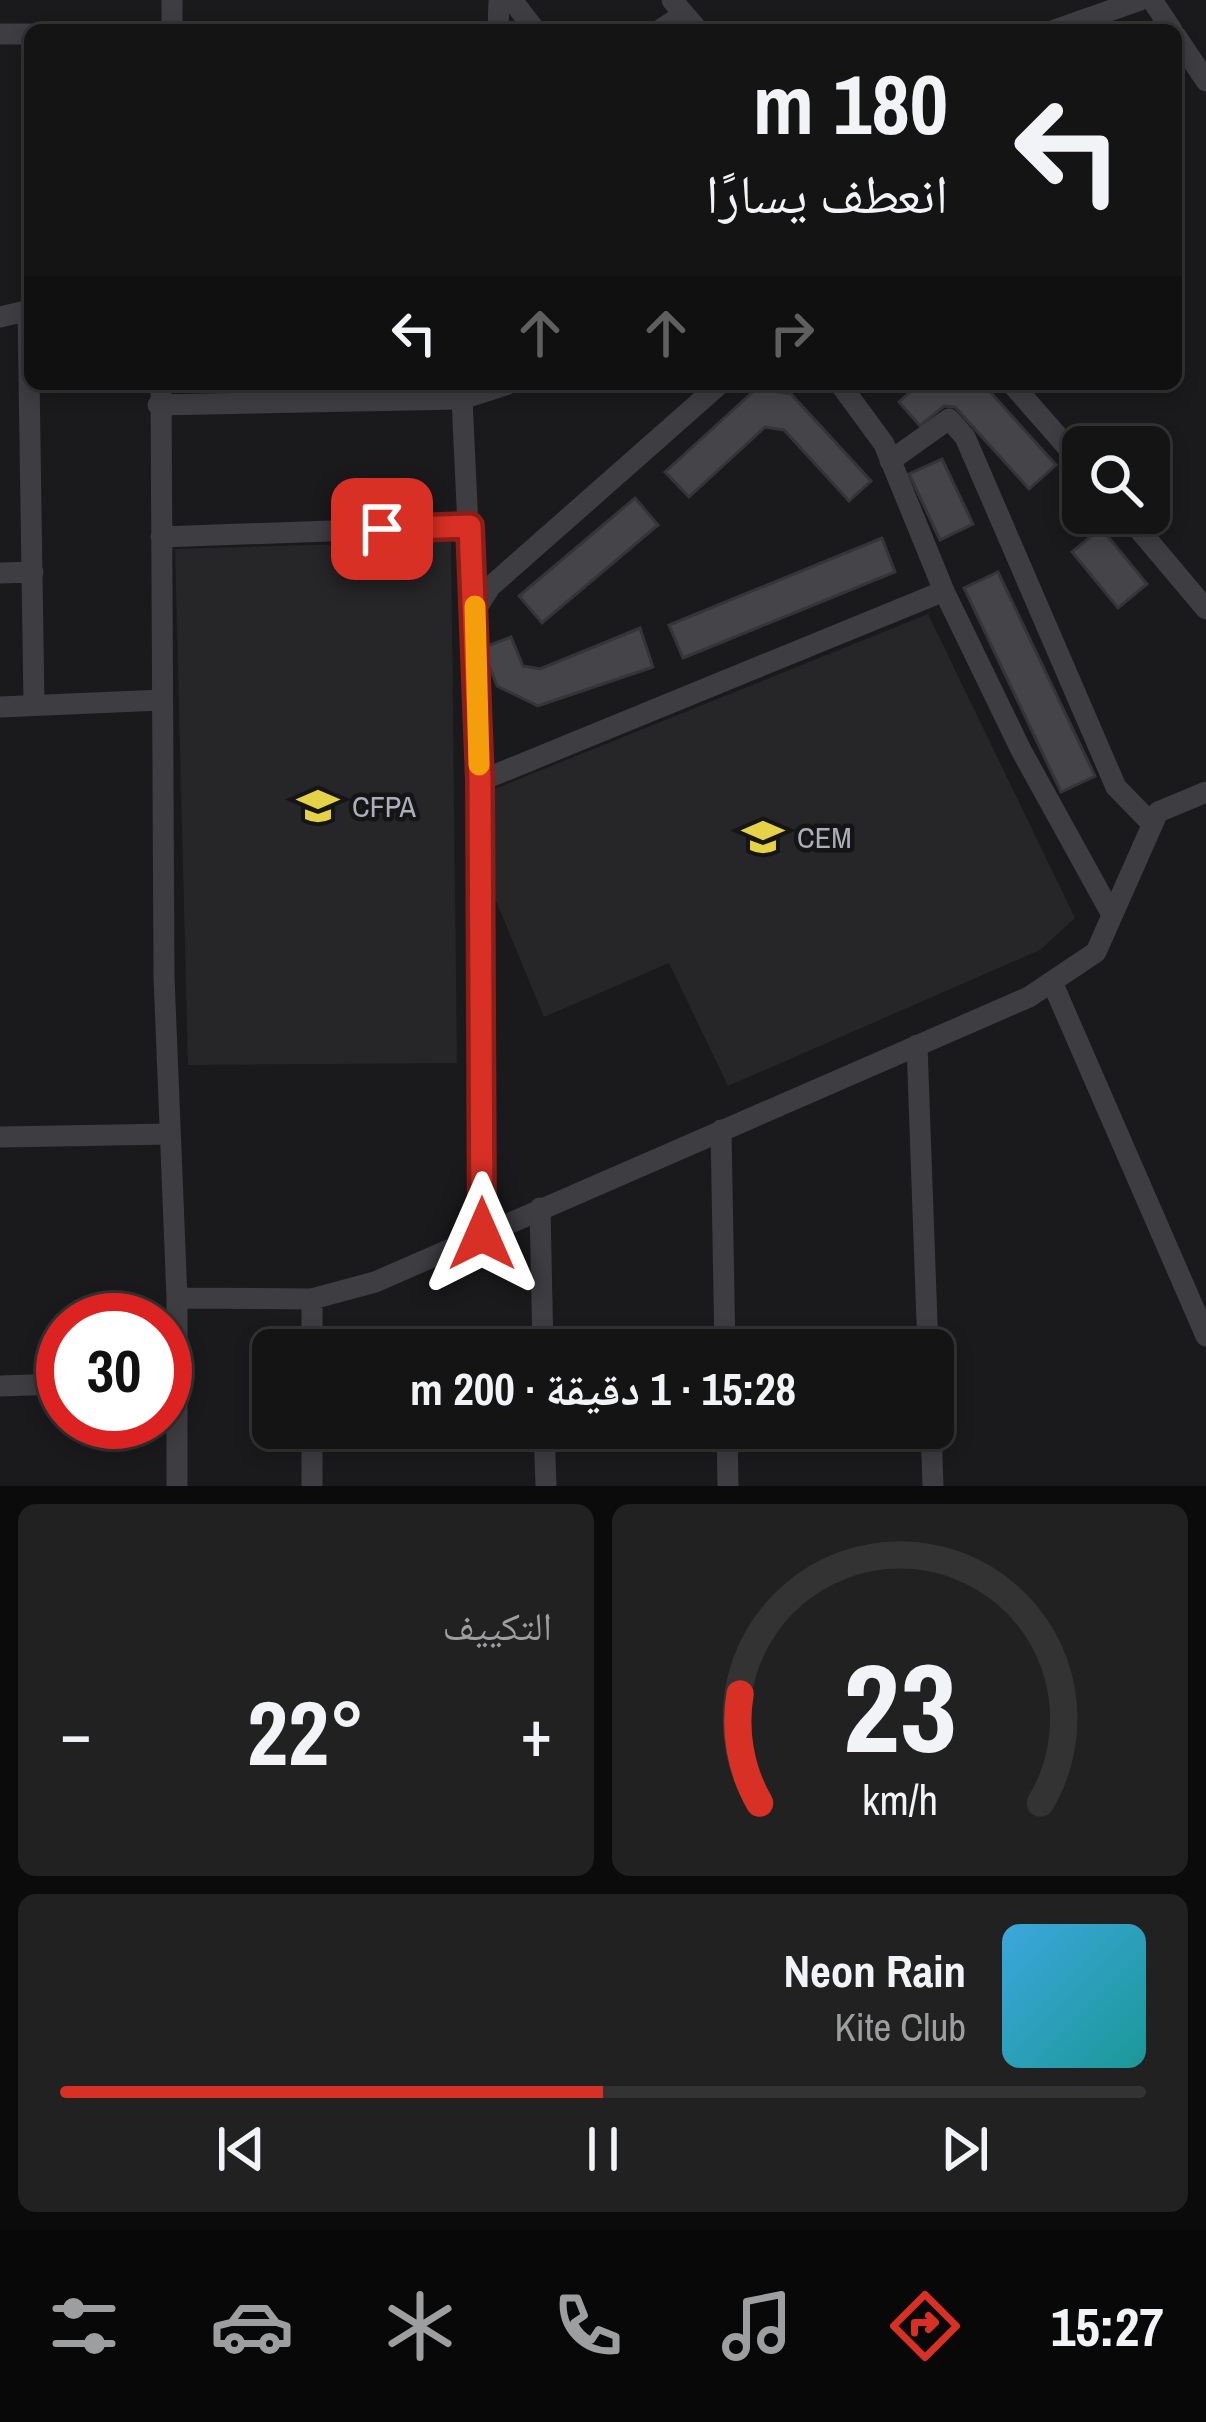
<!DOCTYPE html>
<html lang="ar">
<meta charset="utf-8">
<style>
body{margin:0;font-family:"Archivo Narrow","Noto Naskh Arabic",sans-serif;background:#212122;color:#f1f3f6;direction:rtl;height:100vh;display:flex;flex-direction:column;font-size:45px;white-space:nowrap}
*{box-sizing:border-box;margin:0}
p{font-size:39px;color:#9d9ea0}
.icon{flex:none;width:66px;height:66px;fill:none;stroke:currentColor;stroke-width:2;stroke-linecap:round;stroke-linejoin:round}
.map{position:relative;height:1486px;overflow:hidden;direction:ltr}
.details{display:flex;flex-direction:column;gap:18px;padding:18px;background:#0b0b0c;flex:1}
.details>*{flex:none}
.banner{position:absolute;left:24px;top:24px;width:1158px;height:366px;border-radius:18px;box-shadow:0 6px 18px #0003,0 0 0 3px #333334;direction:rtl;background:#141415;color:#f1f3f6;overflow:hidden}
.controls{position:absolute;left:1062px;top:426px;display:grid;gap:24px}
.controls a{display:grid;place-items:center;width:108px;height:108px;border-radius:18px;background:#141415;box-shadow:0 6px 18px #0003,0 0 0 3px #333334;font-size:60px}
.speed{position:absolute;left:36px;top:1293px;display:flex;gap:24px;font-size:60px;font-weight:700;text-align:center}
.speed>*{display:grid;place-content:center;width:156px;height:156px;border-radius:50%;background:#141415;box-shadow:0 6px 18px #0003,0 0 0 3px #333334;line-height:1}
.speed .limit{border:18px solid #d22;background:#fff;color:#111}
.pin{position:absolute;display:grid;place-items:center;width:102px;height:102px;color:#fff;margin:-51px;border-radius:24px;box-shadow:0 6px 18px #0006}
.me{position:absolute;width:132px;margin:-66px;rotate:0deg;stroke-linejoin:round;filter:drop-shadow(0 0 9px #0008)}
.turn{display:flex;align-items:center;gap:42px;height:252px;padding:0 36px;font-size:54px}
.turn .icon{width:156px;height:156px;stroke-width:2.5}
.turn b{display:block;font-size:84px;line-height:102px}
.lanes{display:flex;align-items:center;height:114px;padding:0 36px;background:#0003;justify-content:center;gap:60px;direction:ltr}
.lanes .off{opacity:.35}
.big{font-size:90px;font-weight:700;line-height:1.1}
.details .widget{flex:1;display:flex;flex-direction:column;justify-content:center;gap:18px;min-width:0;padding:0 42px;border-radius:18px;background:#212122}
.details .dial{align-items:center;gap:0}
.dial svg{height:312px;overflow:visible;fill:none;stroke:#333334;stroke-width:7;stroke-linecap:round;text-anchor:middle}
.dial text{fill:#f1f3f6;stroke:none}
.song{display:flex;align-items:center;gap:36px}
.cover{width:144px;height:144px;border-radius:18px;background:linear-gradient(135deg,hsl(200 70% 55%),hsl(180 70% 35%))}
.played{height:12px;border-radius:6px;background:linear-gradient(90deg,#d93025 50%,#333334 50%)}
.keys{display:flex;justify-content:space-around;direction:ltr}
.heat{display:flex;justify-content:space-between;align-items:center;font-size:66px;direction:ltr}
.details .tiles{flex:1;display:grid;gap:18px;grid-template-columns:1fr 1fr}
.widget:last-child{grid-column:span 2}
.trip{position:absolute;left:252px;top:1329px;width:702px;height:120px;border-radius:18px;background:#141415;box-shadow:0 6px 18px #0003,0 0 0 3px #333334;font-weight:700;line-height:120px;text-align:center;direction:rtl}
.dock{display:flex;height:192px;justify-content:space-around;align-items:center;background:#080808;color:#9d9ea0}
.dock .icon{width:84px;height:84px}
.dock .active{color:#d93025}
.dock b{font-size:54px;color:#f1f3f6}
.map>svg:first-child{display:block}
</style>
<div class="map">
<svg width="1206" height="1486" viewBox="0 0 1206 1486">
<rect width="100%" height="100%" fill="#1a1a1c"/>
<!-- built -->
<path fill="#262629" d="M451,541L457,1063L188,1065L175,549Z
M928,614L1075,918L1040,950L728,1086L669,963L544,1017L489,884L492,790Z"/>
<!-- building -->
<path fill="#444449" stroke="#353438" stroke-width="3" d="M919,384H983L1056,465L1029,489L955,407L944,406L920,426L899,402Z
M757,388L791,394L871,481L849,501L784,430L765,427L689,497L665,472Z
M942,459L973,524L940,540L909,474Z
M635,498L658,525L542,623L519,596Z
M1101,528L1147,584L1118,608L1072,552Z
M882,538L895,572L683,658L669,625Z
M998,572L1095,776L1061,792L964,588Z
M640,628L653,667L538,706L497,686L482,648L511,637L523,666L540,669Z"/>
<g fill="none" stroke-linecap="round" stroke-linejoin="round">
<!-- street -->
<path stroke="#3d3d42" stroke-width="21" d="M512,0L535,30
M672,0L698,30
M1152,0L1172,30
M172,30V0
M498,30L499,0
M660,30L684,14
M1055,30L1140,0
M0,34H30
M1176,36L1206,81
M28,311L34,705
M0,317L30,310
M161,384L164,977L177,1298V1486
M840,384L884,444L944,591L1021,750L1111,913
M1012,384L1083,465
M462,399L480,781L482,1234
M158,405L462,399L508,384
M890,461L949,419L965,437L1116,787L1152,824
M1125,513L1206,609
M161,537L470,526
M0,573L33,572
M476,609L490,587L720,384
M0,707L162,700
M480,781L944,591
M1052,982L1206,1336
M917,1045L928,1350
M721,1130L725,1350
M0,1137L170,1134
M540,1208L543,1350
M177,1298L312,1299L375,1282L1029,997L1096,952L1158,812L1206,792
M312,1350V1299
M0,1386L63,1384
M544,1428L546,1486
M727,1428L728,1486
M931,1428L933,1486
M312,1486V1428"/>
</g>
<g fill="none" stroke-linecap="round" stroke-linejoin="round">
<!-- route casing -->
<g stroke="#8d1f18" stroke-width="30">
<path id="route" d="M382,529L470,526L480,781L482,1234"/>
</g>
<!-- route -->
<use href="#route" stroke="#d93025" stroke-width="21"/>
<!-- slow -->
<path stroke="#f59e0b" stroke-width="21" d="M475,606L479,765"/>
</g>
<!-- icons -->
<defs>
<g id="university-bare" transform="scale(3.24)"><path d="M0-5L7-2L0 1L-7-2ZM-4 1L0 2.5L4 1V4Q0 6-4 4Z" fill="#e6d247" stroke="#151517" stroke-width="2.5" paint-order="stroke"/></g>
<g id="school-bare" transform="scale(3.24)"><path d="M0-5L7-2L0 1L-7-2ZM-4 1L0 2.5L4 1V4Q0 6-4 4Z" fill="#e6d247" stroke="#151517" stroke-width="2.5" paint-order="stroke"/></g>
</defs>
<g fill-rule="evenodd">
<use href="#university-bare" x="318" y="806"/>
<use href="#school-bare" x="763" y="837"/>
</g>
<g text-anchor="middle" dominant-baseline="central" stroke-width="9" stroke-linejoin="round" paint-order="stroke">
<!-- poi labels -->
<g font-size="30" fill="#adaeba" stroke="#151517" text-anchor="start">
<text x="352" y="806">CFPA</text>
<text x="797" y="837">CEM</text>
</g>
</g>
</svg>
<div class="controls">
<a><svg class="icon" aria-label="search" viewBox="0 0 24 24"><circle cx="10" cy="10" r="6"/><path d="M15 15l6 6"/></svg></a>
</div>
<div class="speed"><div class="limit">30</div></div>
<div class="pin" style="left:382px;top:529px;background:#d93025"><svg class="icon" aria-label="arrive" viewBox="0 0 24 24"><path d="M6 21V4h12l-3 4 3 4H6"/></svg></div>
<svg class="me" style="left:482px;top:1234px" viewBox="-20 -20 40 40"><path d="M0-17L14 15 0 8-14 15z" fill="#d93025" stroke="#fff" stroke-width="4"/></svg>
<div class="trip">15:28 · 1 دقيقة · 200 m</div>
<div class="banner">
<div class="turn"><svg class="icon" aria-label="left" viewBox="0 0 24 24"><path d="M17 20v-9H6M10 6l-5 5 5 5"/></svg><div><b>180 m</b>انعطف يسارًا</div></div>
<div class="lanes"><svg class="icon" aria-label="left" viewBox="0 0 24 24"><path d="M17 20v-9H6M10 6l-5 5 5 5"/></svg><svg class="icon off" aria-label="ahead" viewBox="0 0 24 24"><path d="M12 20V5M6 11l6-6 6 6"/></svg><svg class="icon off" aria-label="ahead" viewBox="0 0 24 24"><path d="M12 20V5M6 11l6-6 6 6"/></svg><svg class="icon off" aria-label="right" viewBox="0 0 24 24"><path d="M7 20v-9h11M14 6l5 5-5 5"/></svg></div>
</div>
</div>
<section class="details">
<div class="tiles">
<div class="widget dial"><svg viewBox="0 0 100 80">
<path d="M14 69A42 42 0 1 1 86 69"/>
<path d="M14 69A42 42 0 0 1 9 41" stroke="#d93025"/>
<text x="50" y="56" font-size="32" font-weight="700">23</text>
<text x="50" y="72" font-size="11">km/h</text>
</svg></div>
<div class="widget"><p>التكييف</p>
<div class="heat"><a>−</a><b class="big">22°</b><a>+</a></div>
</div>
<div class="widget">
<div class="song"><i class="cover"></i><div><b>Neon Rain</b><p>Kite Club</p></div></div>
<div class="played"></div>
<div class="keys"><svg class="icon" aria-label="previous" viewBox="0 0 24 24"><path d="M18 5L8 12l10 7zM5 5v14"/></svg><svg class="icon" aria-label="pause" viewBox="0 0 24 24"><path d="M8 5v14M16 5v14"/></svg><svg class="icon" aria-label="next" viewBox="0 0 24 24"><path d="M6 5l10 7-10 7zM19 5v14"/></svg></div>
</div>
</div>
</section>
<nav class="dock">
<b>15:27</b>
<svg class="icon active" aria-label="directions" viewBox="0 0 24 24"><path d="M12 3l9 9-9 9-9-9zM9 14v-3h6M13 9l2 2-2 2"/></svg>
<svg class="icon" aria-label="music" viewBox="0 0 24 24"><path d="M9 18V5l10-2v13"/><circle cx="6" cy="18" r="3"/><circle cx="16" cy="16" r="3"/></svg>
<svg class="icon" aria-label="phone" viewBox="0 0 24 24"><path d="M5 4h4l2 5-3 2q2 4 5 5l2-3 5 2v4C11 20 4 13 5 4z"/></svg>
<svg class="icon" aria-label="climate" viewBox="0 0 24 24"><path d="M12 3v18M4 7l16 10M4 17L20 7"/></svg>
<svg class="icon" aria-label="car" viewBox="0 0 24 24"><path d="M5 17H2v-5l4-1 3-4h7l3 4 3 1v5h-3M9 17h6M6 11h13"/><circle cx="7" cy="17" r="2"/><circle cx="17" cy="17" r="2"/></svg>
<svg class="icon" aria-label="filters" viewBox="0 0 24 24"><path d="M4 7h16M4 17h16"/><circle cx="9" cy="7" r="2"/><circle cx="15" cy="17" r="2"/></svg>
</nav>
